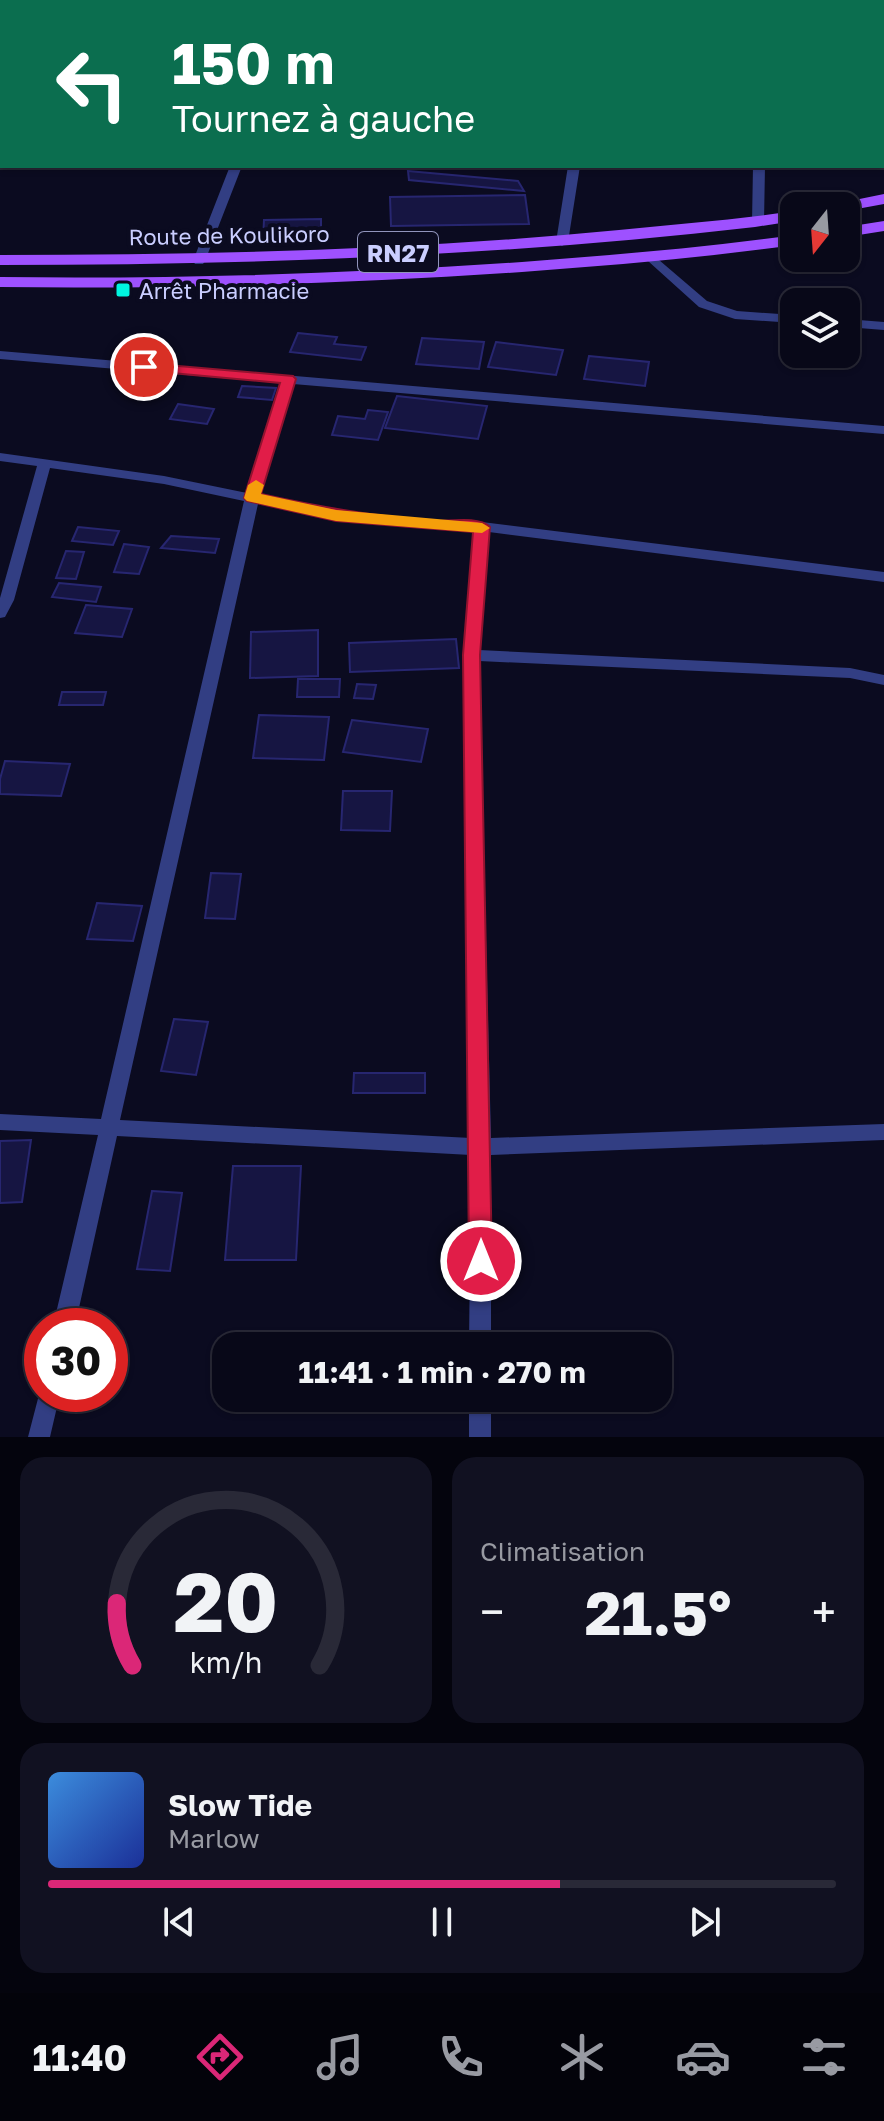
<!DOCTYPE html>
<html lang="fr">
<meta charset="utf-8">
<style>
body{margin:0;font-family:"Golos Text",sans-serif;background:#111121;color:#f1f3f6;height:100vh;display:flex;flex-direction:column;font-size:30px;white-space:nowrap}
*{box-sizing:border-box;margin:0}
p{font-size:26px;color:#989aa2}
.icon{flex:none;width:44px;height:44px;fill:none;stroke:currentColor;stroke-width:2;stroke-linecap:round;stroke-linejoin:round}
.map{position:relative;height:1437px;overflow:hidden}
.side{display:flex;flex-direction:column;gap:20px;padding:20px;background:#04040d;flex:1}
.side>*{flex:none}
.guide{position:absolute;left:0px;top:0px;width:884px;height:168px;box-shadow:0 2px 6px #0004,0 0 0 2px #292937;background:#0b6e4f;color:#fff;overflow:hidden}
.needle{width:52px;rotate:197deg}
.buttons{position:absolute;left:780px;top:192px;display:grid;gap:16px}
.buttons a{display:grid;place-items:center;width:80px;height:80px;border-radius:16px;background:#080818;box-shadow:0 2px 6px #0004,0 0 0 2px #292937;font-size:40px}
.speed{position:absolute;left:24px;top:1308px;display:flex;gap:16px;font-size:40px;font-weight:700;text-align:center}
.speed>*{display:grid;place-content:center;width:104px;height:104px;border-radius:50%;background:#080818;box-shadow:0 2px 6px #0004,0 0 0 2px #292937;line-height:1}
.speed .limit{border:12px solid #d22;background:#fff;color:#111}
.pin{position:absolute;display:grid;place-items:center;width:68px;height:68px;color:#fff;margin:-34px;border:4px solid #fff;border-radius:50%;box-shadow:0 2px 8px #0007}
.me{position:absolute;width:88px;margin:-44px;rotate:0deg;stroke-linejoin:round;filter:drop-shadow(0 0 6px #0008)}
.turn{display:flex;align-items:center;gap:28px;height:168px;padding:0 40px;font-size:36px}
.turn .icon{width:104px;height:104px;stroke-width:2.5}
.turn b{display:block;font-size:56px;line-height:68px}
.big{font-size:60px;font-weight:700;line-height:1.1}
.side .tile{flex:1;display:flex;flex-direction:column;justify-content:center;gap:12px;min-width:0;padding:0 28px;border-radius:24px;background:#111121}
.side .dial{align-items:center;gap:0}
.dial svg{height:208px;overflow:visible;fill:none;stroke:#292937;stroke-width:7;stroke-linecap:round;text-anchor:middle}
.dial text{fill:#f1f3f6;stroke:none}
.song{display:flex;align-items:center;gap:24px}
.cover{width:96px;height:96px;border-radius:12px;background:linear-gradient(135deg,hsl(210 70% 55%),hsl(230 70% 35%))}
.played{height:8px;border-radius:4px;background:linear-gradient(90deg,#db2777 65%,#292937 65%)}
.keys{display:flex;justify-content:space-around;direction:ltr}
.heat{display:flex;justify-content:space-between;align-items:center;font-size:44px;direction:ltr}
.side .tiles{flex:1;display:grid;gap:20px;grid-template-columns:1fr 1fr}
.tile:last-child{grid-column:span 2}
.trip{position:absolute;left:212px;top:1332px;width:460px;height:80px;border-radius:24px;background:#080818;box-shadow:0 2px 6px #0004,0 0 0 2px #292937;font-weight:700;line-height:80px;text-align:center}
.tab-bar{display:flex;height:128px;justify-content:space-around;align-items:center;background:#03030a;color:#989aa2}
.tab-bar .icon{width:56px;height:56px}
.tab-bar .current{color:#db2777}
.tab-bar b{font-size:36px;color:#f1f3f6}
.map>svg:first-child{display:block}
</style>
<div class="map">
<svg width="884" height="1437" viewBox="0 0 884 1437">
<rect width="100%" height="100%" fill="#0b0b20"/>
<!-- building -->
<path fill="#161542" stroke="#272670" stroke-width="2" d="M408,171L518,181L524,191L409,180Z
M525,195L529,224L391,226L390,197Z
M321,219V229H285V239L263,240L264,220Z
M298,333L337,337L334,344L366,347L361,360L290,352Z
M422,338L484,342L479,369L416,364Z
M496,342L563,350L556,375L488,367Z
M589,356L649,362L645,386L584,379Z
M242,386L276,388L272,400L238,397Z
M397,396L487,406L478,439L385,428Z
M178,404L214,409L207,424L170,419Z
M368,410L388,412L378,440L332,435L338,416L365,419Z
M78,527L119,531L113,545L72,541Z
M171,536L219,539L215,553L161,548Z
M124,544L149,547L139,574L114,572Z
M66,551L84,552L76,579L56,578Z
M59,583L101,587L96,602L52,597Z
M86,605L132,609L122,637L75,633Z
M318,630V676L250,678L251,632Z
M456,639L459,668L350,672L349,643Z
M298,679H340L339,697H297Z
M357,684L376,685L373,699L354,698Z
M62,692H106L103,705H59Z
M259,715L329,717L324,760L253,758Z
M352,720L428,729L421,762L343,752Z
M5,761L70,764L61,796L0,794V779Z
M343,791H392L390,831L341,830Z
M211,873L241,874L235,919L205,918Z
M97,903L142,906L133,941L87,939Z
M174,1019L208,1022L196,1075L161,1071Z
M354,1073H425V1093H353Z
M31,1140L22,1202L0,1203V1141Z
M233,1166H301L296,1260H225Z
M152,1191L182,1193L170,1271L137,1269Z"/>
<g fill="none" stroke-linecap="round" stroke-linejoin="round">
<!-- minor -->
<path fill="#323e83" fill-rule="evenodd" d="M16,0H27L15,2Z
M305,0H315L304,2Z
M594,0H604V2H594Z
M755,0H765V2H755Z
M0,25H2L0,34Z
M0,123H2V129H0Z
M230,166H242L205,261L203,264H195L193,261Z
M568,166H580L568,242L562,246L556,242Z
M753,166H765L764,222L758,226L752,222Z
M652,254L707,301L737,311L794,315V323L735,319L699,307L648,261V255Z
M846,319L884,322V330L846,327Z
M0,351L884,426V434L293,384L260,496C334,511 406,521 482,522L884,572V582L489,532L479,650L850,668L884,675V685L850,678L479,661L491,1138L884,1124V1140L491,1155V1346H469L471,1155L117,1136L75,1326H53L98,1135L0,1130V1114L101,1119L244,501L164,484L50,468L14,600L5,617L0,618V598L37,466L0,461V453L164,476L247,493L280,383L0,359ZM258,504C330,519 401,530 474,531L463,655L471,1138L120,1120Z
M41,1387L42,1394H60L50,1437H28Z
M469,1398H491V1437H469Z"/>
<!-- primary -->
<path fill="#9e51ff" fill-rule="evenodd" d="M884,194V204L846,211V206H838L840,203Z
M794,211V221L755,227C504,256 252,265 0,265V255C207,255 413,250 619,230C677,224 736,220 794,211Z
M884,221V231L846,237V227Z
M794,235V245C704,258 613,265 522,272C348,284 174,289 0,287V277C174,279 348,274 522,262C613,255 704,248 794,235Z"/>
</g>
<!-- route -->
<path fill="#e11d48" stroke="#92132f" stroke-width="2" d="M144,363L293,376L296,379L261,494C319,507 377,517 436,521C451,521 479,516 490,527L480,655L492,1261L489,1268L481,1271L472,1268L469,1261L463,655L473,532L336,521L247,501L244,498L280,383L139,370V364Z"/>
<!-- slow -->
<path fill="#f59e0b" d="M256,480L264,485L261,494L336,510L482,523L490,528L482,533L336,521L247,501L244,498L248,485Z"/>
<!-- markers -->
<rect fill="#00f5e0" stroke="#0b0b20" stroke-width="3" x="115" y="282" width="16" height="16" rx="4"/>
<g text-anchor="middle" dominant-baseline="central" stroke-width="8" stroke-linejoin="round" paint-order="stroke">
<!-- far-street labels -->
<g font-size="22" fill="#caceff" stroke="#0b0b20">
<text transform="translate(229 235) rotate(-1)">Route de Koulikoro</text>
</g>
<!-- far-poi labels -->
<g font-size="22" fill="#caceff" stroke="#0b0b20" text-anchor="start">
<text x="139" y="290">Arrêt Pharmacie</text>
</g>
<!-- shield labels -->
<rect fill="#0b0b20" stroke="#9194bc" stroke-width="2" x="358" y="232" width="80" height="40" rx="6"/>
<g font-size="24" font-weight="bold" fill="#caceff">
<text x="398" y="252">RN27</text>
</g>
</g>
</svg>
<div class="buttons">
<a><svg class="needle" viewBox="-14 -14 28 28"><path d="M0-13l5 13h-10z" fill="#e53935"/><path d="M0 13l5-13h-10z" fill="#989aa2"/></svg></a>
<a><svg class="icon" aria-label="layers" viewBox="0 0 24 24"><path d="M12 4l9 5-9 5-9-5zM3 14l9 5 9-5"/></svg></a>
</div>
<div class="speed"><div class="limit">30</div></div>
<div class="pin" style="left:144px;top:367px;background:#d93025"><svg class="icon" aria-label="arrive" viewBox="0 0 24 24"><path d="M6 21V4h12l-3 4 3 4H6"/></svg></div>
<svg class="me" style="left:481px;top:1261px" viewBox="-20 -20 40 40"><circle r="17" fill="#e11d48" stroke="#fff" stroke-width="3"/><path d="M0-11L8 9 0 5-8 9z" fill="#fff"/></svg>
<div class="trip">11:41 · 1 min · 270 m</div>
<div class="guide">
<div class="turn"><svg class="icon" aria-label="left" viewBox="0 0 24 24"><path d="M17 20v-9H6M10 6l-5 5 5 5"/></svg><div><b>150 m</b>Tournez à gauche</div></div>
</div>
</div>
<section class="side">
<div class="tiles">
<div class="tile dial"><svg viewBox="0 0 100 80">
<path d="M14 69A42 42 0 1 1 86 69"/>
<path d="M14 69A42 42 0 0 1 8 45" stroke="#db2777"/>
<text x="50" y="56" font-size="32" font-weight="700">20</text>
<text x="50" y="72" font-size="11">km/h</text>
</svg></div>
<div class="tile"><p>Climatisation</p>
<div class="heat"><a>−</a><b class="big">21.5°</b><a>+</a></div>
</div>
<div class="tile">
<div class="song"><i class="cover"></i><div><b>Slow Tide</b><p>Marlow</p></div></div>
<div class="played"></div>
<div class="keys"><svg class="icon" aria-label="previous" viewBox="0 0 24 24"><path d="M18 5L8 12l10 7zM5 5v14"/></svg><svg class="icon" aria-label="pause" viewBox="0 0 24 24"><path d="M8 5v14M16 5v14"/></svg><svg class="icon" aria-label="next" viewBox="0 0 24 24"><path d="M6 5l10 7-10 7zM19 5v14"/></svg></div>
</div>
</div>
</section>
<nav class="tab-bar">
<b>11:40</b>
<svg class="icon current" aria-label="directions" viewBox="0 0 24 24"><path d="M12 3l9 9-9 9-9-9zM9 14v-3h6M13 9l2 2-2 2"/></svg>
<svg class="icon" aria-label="music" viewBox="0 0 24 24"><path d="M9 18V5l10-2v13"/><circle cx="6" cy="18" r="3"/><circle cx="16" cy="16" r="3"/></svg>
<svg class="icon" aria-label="phone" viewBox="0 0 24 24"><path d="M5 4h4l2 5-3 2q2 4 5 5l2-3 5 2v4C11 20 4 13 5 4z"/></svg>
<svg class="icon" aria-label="climate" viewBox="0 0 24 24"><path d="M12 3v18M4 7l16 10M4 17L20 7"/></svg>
<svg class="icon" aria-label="car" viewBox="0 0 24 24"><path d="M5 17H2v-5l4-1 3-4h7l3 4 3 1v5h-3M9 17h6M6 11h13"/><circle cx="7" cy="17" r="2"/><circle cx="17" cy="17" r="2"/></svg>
<svg class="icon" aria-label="filters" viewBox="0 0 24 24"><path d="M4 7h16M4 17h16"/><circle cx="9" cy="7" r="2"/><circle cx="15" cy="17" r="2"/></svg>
</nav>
